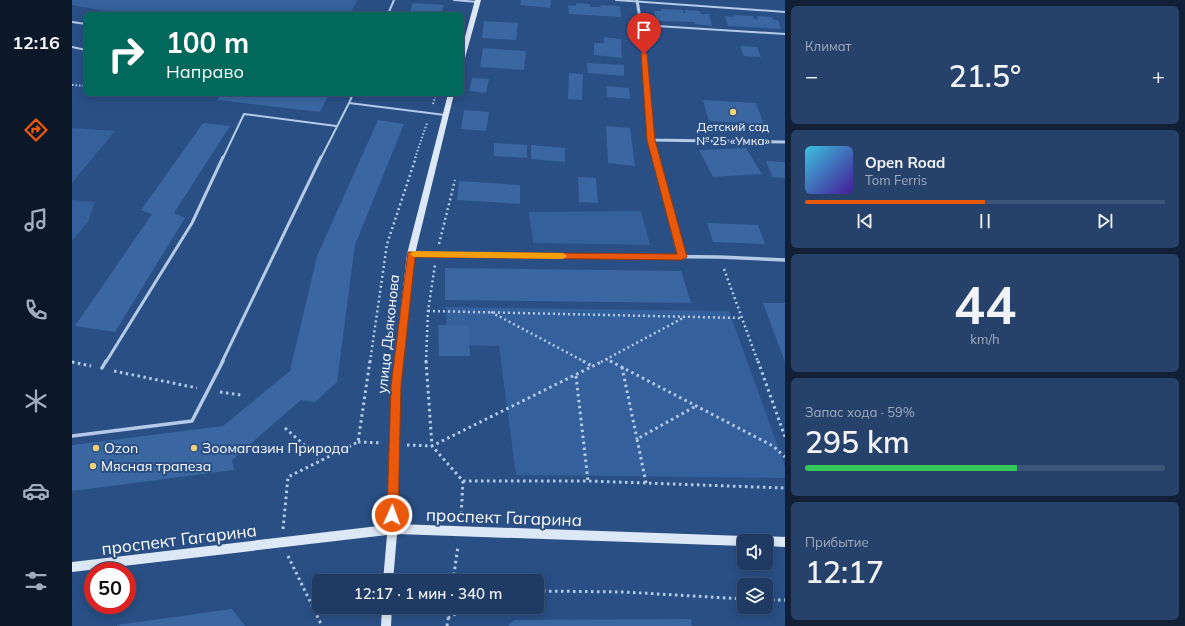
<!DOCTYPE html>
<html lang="ru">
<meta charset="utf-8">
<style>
body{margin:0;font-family:Mulish,sans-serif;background:#27426a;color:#f1f3f6;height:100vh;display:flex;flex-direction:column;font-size:15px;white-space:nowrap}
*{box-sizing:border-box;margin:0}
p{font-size:13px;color:#a1adbf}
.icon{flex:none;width:22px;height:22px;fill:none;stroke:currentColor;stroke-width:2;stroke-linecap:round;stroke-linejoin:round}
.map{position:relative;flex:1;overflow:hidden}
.side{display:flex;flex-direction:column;gap:6px;padding:6px;background:#112037;width:400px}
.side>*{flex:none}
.guide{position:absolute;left:12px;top:12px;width:380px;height:84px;border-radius:6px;box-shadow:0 2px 10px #0003,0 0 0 1px #3c5578;background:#00695c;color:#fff;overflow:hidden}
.fabs{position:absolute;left:665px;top:534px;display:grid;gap:8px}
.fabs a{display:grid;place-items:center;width:36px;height:36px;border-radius:6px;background:#1f3b64;box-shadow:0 2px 10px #0003,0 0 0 1px #3c5578;font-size:20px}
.speed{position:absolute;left:12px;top:562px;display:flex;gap:8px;font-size:20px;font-weight:700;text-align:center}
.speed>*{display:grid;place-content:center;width:52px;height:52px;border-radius:50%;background:#1f3b64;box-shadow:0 2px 10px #0003,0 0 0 1px #3c5578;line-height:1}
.speed .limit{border:6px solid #d22;background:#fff;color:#111}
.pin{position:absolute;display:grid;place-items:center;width:34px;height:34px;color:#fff;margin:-41px -17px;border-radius:50% 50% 50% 0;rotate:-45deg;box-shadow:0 0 4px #0007}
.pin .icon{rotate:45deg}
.me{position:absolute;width:44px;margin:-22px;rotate:2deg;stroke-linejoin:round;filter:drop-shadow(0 0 3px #0008)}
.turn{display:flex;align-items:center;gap:14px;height:84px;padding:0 16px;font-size:18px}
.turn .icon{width:52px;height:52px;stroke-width:2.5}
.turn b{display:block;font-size:28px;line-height:34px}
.big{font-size:30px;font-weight:600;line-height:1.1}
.side .tile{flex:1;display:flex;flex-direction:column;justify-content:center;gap:6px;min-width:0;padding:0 14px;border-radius:6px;background:#27426a}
.side .dial{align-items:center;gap:0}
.dial b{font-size:52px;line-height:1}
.song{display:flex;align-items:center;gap:12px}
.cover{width:48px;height:48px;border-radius:6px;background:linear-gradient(135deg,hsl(190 70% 55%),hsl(260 70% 35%))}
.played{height:4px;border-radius:2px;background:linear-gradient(90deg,#ea580c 50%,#3c5578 50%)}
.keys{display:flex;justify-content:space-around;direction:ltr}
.heat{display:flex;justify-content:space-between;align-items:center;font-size:22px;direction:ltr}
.charge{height:6px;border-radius:3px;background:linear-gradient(90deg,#34c759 59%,#3c5578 0)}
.trip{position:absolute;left:240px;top:574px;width:232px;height:40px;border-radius:6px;background:#1f3b64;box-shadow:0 2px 10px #0003,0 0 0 1px #3c5578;font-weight:600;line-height:40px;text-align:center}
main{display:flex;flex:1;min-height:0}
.tabs{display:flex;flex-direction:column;width:72px;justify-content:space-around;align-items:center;background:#0c1828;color:#a1adbf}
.tabs .icon{width:28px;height:28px}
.tabs .active{color:#ea580c}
.tabs b{font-size:18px;color:#f1f3f6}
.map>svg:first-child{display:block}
</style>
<main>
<nav class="tabs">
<b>12:16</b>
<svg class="icon active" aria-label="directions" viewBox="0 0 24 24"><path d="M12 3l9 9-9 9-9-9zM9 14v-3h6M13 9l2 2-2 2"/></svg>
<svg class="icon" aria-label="music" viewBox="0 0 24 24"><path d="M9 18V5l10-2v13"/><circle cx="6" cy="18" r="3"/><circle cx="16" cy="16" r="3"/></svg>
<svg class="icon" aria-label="phone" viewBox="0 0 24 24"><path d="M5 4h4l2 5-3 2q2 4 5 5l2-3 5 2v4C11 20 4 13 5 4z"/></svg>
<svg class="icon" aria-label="climate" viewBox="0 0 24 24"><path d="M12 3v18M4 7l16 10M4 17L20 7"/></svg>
<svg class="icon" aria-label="car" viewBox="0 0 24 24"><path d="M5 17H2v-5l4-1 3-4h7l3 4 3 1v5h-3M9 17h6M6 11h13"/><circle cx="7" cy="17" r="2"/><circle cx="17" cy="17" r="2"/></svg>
<svg class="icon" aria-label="filters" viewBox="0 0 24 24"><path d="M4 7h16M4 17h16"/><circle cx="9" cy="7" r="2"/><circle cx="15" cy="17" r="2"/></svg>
</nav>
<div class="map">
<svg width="713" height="626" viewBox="0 0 713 626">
<rect width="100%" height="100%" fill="#294f85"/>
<!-- green -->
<path fill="#34619c" d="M0,0H286L278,14H52L0,5Z
M0,128L43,131L0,183Z
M0,200L23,202L16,222L0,241Z
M569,211L578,245L461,243L457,212Z
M374,307L657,311L713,466V478L444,475L427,346L374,345Z"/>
<!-- building -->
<path fill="#3a66a1" d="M449,0H479L478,8L448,5Z
M341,3L372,5L370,14H337Z
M504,3L518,4V7H529L528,5L548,6L549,17L497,14L496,5L504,6Z
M589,9L611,10V12L614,13L613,10L628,11L629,14H637L640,26L623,24L622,22L584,21L582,11H589Z
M661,15L681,16L682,19H686L685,16L700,17L701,20H706L709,29L656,26L653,16L662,17Z
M412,21L446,23L444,40L410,38Z
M532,37L549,39L550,58L522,55V43H532Z
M668,46L685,47L689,57L672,56Z
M411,48L454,51L452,70L408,67Z
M515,63L552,65V76L516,73Z
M497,73L511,74L510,100L496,99Z
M400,78L417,79L414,93L397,91Z
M534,86L557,88L558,99L535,97Z
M149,94H257L248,112L145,100Z
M631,100L684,103L692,124L637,121Z
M392,110L417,112L414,131L389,129Z
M306,120L332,124L283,245L265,382L243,402L229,400L160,460L162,470L0,491V445L151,426L218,371L245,256Z
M131,123L158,126L102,213L113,218L43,332L3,326L80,214L69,210Z
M534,126L558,128L563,166L536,163Z
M422,143L455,145V158L422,156Z
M459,145L493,148V162L459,159Z
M674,148L690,174L641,177L627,150Z
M694,161L713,162V178L700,177Z
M506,177L524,178L526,203L507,202Z
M387,181L448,185V204L385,200Z
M635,223L686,225L693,244L641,242Z
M373,268L609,271L619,303L373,300Z
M691,303H713V362Z
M366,325H396L398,356H367Z
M160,609L173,626H45V625Z
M619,619L620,626H436L442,620Z"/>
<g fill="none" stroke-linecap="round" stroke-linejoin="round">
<!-- path-far2 -->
<path stroke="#b4cae7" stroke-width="2" stroke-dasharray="1.5 2" stroke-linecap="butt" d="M0,85L14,86
M361,104L364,94
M343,158L355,123"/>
<!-- path-far1 -->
<path stroke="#b4cae7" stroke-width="2.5" stroke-dasharray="2 3" stroke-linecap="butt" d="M367,244L383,180
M652,269L686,362
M356,311L669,318
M419,312L513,362
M534,359L540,362
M0,362H1
M298,362L315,244L344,157
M354,362L356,311L363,265
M529,362L613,317"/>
<!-- path -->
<path stroke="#b4cae7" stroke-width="3" stroke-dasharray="2.5 3.5" stroke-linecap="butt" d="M354,361L360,446L391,481L389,517
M511,361L520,366
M538,361L701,446L713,457
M686,361L713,437
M0,362L19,366
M550,367L565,439
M42,371L125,388
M504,376L516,481
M148,392L169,395
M213,428L249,460
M286,442L310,443
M335,445L360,446L531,361
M391,481H516L713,488
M574,483L565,439L624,406
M211,529L216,477L286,442L298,361
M216,556L250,626
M381,581L386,546
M465,591L552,592L672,599
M694,600H713
M376,618L396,607
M375,626L378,607"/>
<!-- lane-far2 -->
<path stroke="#b4cae7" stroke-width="2" d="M382,0L406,2
M544,0L713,12
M316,14L322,0
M0,22L14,24
M569,25L713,34
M0,47L14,50
M281,94L277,103L373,115
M579,140L584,158
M151,158L172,114L264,126
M249,158L277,103"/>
<!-- lane-far1 -->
<path stroke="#b4cae7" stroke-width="3" d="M584,157L611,257
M34,362L120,223L151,157
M150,362L249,157"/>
<!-- lane -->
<path stroke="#b4cae7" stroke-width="3.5" d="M30,368L34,361
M0,436L120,421L151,361"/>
<!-- street-far1 -->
<path stroke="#b4cae7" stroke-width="3" d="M565,0L569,25L579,140L713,142"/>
<!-- street -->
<path stroke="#b4cae7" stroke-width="3.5" d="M339,254L647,257L713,260"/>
<!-- secondary -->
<path fill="#dde8f7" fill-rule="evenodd" d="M403,0H409L393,58L390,60V48Z
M376,94H382L343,254L328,386L325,524L672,536L676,537L677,541H672V546L325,534L321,581H311L315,535L0,572V562L315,525L320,386L335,254Z
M694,536L713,537V547L694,546V541H689L690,537Z
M310,607H320L319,626H309Z"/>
</g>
<!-- route -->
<path fill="#ea580c" stroke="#983908" d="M572,52L575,54L583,140L615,257L610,260L343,257L329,386L326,515L324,519L320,520L316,519L315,515L319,386L336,252L605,254L575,140L569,54Z"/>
<!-- slow -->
<path fill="#f59e0b" d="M342,251L491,253L495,256L491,259L342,257L338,254Z"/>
<!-- markers -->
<g fill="#eecf7b" stroke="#294f85" stroke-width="1.5">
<circle cx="661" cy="112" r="4"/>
<circle cx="24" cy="448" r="4"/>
<circle cx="122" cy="448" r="4"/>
<circle cx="21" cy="466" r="4"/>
</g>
<g text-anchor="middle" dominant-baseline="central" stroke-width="4" stroke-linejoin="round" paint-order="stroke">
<!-- far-poi labels -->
<g font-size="12" fill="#fff" stroke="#294f85">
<text x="661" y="126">Детский сад<tspan x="661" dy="14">№ 25 «Умка»</tspan></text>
</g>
<!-- street labels -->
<g font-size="14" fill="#fff" stroke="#294f85">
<text transform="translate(316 334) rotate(-84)">улица Дьяконова</text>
</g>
<!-- poi labels -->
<g font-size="14" fill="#fff" stroke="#294f85" text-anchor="start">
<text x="32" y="448">Ozon</text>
<text x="130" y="448">Зоомагазин Природа</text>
<text x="29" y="466">Мясная трапеза</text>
</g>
<!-- near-street labels -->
<g font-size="17" fill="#fff" stroke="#294f85">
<text transform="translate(432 517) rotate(2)">проспект Гагарина</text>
<text transform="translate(107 539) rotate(-7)">проспект Гагарина</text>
</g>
</g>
</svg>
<div class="fabs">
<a><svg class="icon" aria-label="sound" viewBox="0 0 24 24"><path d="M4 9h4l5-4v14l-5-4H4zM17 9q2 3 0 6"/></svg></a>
<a><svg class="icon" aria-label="layers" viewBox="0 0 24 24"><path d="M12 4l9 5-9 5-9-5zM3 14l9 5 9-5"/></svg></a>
</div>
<div class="speed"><div class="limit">50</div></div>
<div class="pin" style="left:572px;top:54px;background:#d93025"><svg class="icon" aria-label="arrive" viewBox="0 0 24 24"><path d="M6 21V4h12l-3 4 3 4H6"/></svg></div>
<svg class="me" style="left:320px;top:515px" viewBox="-20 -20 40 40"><circle r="17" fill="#ea580c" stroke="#fff" stroke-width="3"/><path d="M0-11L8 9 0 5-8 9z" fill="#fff"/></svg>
<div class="trip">12:17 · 1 мин · 340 m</div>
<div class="guide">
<div class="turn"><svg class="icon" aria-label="right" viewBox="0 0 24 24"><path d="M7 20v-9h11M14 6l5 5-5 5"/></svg><div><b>100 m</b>Направо</div></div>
</div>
</div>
<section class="side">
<div class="tile"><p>Климат</p>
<div class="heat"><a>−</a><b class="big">21.5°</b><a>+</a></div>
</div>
<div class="tile">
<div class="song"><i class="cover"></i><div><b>Open Road</b><p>Tom Ferris</p></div></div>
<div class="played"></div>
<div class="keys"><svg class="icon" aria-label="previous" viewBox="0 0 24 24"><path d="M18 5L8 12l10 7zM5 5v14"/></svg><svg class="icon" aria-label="pause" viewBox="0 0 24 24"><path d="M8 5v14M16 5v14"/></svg><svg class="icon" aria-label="next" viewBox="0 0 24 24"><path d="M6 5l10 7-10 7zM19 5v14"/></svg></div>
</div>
<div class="tile dial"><b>44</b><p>km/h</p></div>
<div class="tile"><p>Запас хода · 59%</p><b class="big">295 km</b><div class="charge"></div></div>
<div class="tile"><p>Прибытие</p><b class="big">12:17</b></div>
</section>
</main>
